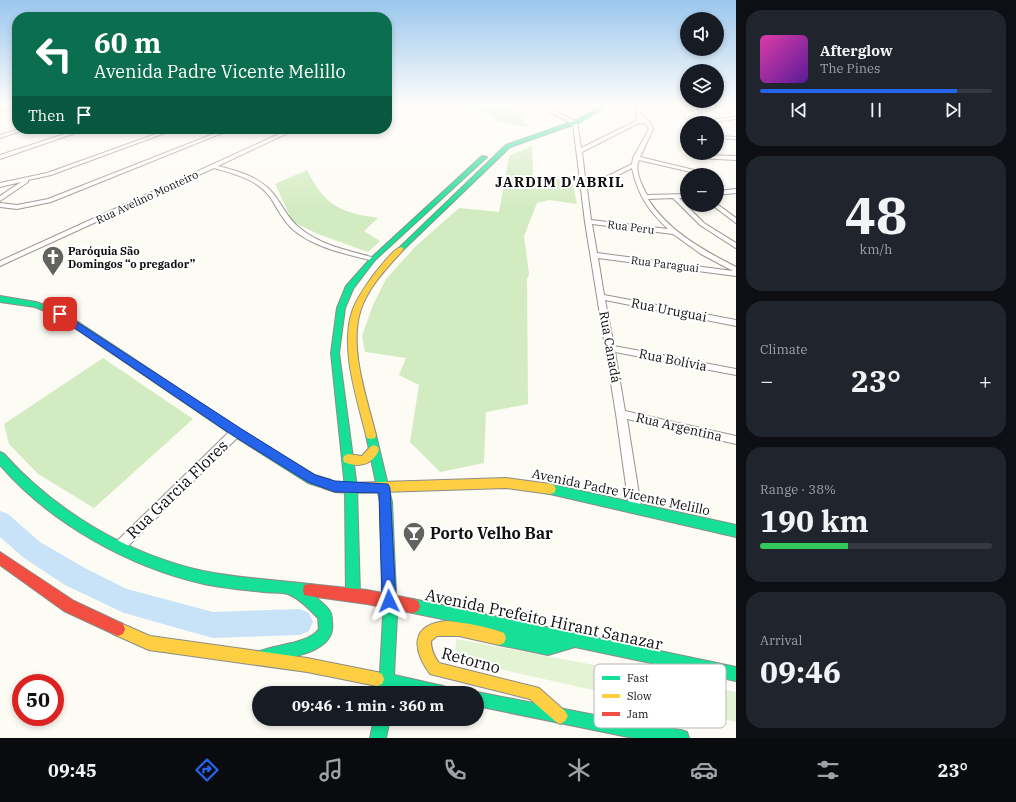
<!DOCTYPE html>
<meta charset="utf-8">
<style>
body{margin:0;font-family:"IBM Plex Serif",serif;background:#20242c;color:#f1f3f6;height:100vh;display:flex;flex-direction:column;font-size:15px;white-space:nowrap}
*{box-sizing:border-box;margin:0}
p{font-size:13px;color:#9ea1a6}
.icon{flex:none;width:22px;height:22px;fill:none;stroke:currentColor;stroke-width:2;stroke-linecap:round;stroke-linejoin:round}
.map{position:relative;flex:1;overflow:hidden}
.drawer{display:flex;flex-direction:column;gap:10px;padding:10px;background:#0d0f14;width:280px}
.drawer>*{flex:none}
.banner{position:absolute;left:12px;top:12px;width:380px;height:122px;border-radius:16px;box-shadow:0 2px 6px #0003;background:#0b6e4f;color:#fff;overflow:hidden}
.tools{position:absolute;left:680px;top:12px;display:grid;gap:8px}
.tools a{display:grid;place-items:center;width:44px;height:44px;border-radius:50%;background:#171b24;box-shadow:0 2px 6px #0003;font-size:20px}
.speed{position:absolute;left:12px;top:674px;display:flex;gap:8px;font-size:20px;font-weight:700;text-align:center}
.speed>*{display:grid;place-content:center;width:52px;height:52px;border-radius:50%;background:#171b24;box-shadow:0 2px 6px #0003;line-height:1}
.speed .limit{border:6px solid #d22;background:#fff;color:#111}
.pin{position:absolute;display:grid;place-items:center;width:34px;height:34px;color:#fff;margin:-17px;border-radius:8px;box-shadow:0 2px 6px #0006}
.me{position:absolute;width:44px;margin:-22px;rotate:358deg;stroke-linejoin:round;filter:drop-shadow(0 0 3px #0008)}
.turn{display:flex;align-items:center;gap:14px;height:84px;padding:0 16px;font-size:18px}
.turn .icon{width:52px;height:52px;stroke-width:2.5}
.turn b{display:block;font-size:28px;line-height:34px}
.then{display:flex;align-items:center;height:38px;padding:0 16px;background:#0003;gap:8px;font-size:15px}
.big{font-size:30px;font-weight:700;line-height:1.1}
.drawer .tile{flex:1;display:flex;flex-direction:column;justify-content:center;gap:6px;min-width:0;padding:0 14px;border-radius:16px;background:#20242c}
.drawer .dial{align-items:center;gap:0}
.dial b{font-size:52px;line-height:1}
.song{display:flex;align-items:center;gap:12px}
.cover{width:48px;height:48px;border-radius:6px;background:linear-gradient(135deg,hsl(320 70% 55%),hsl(270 70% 35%))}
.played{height:4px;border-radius:2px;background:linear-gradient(90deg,#2563eb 85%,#363941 85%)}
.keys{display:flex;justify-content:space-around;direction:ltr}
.heat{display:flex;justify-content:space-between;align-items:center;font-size:22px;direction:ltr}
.charge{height:6px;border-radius:3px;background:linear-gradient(90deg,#34c759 38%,#363941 0)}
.trip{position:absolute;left:252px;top:686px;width:232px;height:40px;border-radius:20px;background:#171b24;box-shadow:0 2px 6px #0003;font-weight:700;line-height:40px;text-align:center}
.dock{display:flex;height:64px;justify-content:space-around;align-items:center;background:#090b0e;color:#9ea1a6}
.dock .icon{width:28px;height:28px}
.dock .selected{color:#2563eb}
.dock b{font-size:18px;color:#f1f3f6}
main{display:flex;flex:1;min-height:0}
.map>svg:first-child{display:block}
</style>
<main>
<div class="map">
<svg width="736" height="738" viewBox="0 0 736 738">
<rect width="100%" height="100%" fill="#fcfbf4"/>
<!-- green -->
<path fill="#e3f3d3" d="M456,639L736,692V722L455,659Z"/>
<!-- forest -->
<path fill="#d2ebc0" d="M434,106H507L527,115L521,120L531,128L499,121L488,114L474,110Z
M532,146L533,176L572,181L577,204L549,200L537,203L524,236L529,274L527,279L528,404L486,412L484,463L440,472L410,442L419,385L399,375L406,358L365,352L362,336L373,305L386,279L415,247L459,208L499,212L509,156Z
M307,170C325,206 339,212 378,218L364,231L380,241L368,252L318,234L293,222L275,184Z
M103,358L193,419L94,508L38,474L9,444L4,424Z"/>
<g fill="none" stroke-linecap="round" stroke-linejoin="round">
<!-- river -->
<path fill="#c8e3f8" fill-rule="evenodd" d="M0,511L8,514L40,542L83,567L127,589L213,612L300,609L309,613L313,622L309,631L300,635L213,638L124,613L65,585L24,558L0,537Z"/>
<!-- street casing -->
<g stroke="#969592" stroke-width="2">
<path id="street" d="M11,106L17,107L0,112V110Z
M539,106H545L577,122L581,148L636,121L637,106H641V114L650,122L653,129L640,157L698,171L695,173L639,160C634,171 642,185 647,195L687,194V198H679L704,223L736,243V248L734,247L700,225L673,198L648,199C668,231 703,250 736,267V276L598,258L604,295L736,320V326L605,300L614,346L736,369V375L615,352L625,411L736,436V444L627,419L641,507L639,511L635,513L631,511L629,507L616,414L585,222L573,124ZM639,123L646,124L649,129L633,158L632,164L592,184L586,185L582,152ZM632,168C638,195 648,210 668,229L591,220L587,188L595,187ZM592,224L673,234L701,254L733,271L597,253Z
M585,106H590V107L588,108Z
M712,106H723L688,116L693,122L736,117V119L705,123H690L684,116L685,113Z
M20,129H27L0,138V135Z
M80,129H87L0,159V155Z
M170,129H176L51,175L28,180V182L0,201V196L21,182L0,187V183L47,173Z
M226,129H232L51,202L17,209L0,207V203L17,205L48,199Z
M290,129H296L218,166C237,171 257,176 271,191C282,203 287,219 301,229C322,246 350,251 375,258V260L373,261C347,254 318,249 296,232C284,223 278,209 270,197C257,179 234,174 214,168L0,266V261Z
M717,136L736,137V139L717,138Z
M698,155L736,156V160L696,158V156Z
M736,189V193L717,195V191Z
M717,204L736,218V223L712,205H717Z
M236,428L240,429L241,432L240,435L123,551L119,553L115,551L113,547L115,543L232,429Z"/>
</g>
<!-- fast casing -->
<g stroke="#8c8c89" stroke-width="2">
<path id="fast" d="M601,106H606L581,122L510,147L403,250H399V248L506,145L577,120Z
M482,156L487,157L375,260L353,289L345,308L339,353L357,488L360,595L358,600L353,602L348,600L346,595L345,488L331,353L337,308L346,286L371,258Z
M0,296L36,302L63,312L240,429L315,475L331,480L333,484L331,488L327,489L308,483L232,435L57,316L35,307L0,302Z
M371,431L375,432L376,435L392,502L397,616L394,675L443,686L448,688L450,693H408L394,690L393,693H379V687L372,684L370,679L372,674L380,672L383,616L380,502L366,435L367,432Z
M0,452L4,454C55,511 127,554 203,571C238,578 274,580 309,584L314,585L315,590L313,595C318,600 325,604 329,610C332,613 332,618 332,622C337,653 287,658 265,663L260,661L258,656L260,651C277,644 308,644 319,629L318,618C309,609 300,599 288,594C281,592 271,593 264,592C244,590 223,588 204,584C129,567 50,523 0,465Z
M550,484L736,525V537L550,494L546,493L544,489L546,485Z
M413,599L736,667V681L575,647L548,655L499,645L494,643L492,638L494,633L499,631L515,634L413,613L408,611L406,606L408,601Z
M477,692L625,721L681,730L687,732L689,738H633L477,706V693H473Z
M374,719H390L386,738H370Z"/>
</g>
<!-- slow casing -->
<g stroke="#8c8c89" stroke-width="2">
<path id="slow" d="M401,247L403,248V250C387,268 369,286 361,309C348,347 367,398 376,435L375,438L371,439L367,438L366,435C357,398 339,346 353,309C358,296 367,284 375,273C382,265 392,250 401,247Z
M374,445L378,447L379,450C372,465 359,468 344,462L343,459L344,456L348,454L362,456L370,447Z
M506,478L550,484L554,485L556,489L554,493L550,494L506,488L351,493L335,492L323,488L321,484L323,480L327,479L335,482L351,483Z
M447,621C466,623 486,626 504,633L506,638L504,643L499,645L459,636H437L431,641C431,650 434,656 439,663L539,688L565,711L568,716L565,721L560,724L555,721L530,699L430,674C412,649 410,624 447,621Z
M118,622L150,636L307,658L377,672L382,674L384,679L382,684L377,686L307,672L149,650L113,634L111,629L113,624Z"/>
</g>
<!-- jam casing -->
<g stroke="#8c8c89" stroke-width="2">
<path id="jam" d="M0,552L74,601L123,624L125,629L123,634L118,636L64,611L0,565Z
M309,584L367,590L413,599L418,601L420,606L418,611L413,613L367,604L309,596L304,595L303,590L304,585Z"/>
</g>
<!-- street -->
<use href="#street" fill="#fffefd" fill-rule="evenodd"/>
<!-- fast -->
<use href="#fast" fill="#16e098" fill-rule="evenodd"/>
<!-- slow -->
<use href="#slow" fill="#ffcf43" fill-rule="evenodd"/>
<!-- jam -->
<use href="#jam" fill="#f24e42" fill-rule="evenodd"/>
</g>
<!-- sky -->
<linearGradient id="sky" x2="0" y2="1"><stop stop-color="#9bc7ee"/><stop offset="0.5" stop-color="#fefdfa"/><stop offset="1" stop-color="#fefdfa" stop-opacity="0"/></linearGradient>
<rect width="736" height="210" fill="url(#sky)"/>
<!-- route -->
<path fill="#2563eb" stroke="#184099" d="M60,311L240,428L315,475L335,481L388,484L390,488L396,601L394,606L389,607L384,606L382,601L379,493L335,492L308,482L232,435L57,316L55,314Z"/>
<!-- icons -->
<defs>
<g id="church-pin" transform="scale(1.15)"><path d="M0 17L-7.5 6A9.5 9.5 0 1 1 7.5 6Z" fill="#62625f" stroke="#fff"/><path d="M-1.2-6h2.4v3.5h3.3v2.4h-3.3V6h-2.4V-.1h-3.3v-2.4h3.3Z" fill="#fff"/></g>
<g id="bar-pin" transform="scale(1.15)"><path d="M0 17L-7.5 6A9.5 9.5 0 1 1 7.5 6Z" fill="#62625f" stroke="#fff"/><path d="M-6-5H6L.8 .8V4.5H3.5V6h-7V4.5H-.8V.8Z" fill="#fff"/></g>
</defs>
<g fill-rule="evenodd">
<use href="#church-pin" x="53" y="257"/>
<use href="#bar-pin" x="414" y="533"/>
</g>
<g text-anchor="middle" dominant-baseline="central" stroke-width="4" stroke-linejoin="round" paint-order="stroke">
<!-- far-street labels -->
<g font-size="11" fill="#0f0f0f" stroke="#fff">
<text transform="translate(147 197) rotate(-25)">Rua Avelino Monteiro</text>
<text transform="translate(631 227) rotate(7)">Rua Peru</text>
<text transform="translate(665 264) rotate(7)">Rua Paraguai</text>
</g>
<!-- far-poi labels -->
<g font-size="11" font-weight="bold" fill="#0f0f0f" stroke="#fff" text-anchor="start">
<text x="68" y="251">Paróquia São<tspan x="68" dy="13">Domingos “o pregador”</tspan></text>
</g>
<!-- street labels -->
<g font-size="13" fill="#0f0f0f" stroke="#fff">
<text transform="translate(669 310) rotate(11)">Rua Uruguai</text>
<text transform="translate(610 347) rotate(80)">Rua Canadá</text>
<text transform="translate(673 360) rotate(11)">Rua Bolívia</text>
<text transform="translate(679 427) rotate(13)">Rua Argentina</text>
<text transform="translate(621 492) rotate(12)">Avenida Padre Vicente Melillo</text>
</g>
<!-- far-district labels -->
<g font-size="14" font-weight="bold" letter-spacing="1" fill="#0f0f0f" stroke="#fff">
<text x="560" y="182">JARDIM D'ABRIL</text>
</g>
<!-- near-street labels -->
<g font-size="16" fill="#0f0f0f" stroke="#fff">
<text transform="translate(177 489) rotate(-44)">Rua Garcia Flores</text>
<text transform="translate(544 619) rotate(12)">Avenida Prefeito Hirant Sanazar</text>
<text transform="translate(471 660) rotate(15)">Retorno</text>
</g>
<!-- near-poi labels -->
<g font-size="16" font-weight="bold" fill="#0f0f0f" stroke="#fff" text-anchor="start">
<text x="430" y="533">Porto Velho Bar</text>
</g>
</g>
<!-- legend -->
<rect x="594" y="664" width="132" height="64" rx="6" fill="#fff" stroke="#b7b7b7" stroke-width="1"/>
<rect x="602" y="676" width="18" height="4" fill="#16e098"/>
<rect x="602" y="694" width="18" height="4" fill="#ffcf43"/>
<rect x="602" y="712" width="18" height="4" fill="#f24e42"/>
<g font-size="11" fill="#0f0f0f">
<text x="627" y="682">Fast</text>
<text x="627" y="700">Slow</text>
<text x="627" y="718">Jam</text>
</g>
</svg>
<div class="tools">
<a><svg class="icon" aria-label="sound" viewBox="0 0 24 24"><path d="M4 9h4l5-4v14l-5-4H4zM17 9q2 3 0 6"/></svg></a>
<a><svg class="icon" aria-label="layers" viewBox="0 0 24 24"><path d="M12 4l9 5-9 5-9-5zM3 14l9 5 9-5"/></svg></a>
<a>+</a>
<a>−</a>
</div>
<div class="speed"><div class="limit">50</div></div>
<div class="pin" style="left:60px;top:314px;background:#d93025"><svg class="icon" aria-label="arrive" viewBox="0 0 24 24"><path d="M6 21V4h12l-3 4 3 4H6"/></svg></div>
<svg class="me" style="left:389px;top:601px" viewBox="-20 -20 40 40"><path d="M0-17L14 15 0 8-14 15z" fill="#2563eb" stroke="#fff" stroke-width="4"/></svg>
<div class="trip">09:46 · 1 min · 360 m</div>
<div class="banner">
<div class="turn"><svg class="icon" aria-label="left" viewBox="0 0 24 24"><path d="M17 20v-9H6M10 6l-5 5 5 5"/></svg><div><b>60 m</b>Avenida Padre Vicente Melillo</div></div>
<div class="then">Then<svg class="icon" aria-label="arrive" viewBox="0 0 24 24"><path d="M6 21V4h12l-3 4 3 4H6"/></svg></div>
</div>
</div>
<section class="drawer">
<div class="tile">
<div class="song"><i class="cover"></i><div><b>Afterglow</b><p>The Pines</p></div></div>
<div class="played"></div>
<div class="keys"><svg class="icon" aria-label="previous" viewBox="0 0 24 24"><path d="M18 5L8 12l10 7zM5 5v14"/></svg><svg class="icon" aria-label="pause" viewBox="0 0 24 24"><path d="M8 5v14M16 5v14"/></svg><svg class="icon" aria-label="next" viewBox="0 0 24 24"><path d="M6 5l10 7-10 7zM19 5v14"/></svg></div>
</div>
<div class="tile dial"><b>48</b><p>km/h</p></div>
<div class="tile"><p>Climate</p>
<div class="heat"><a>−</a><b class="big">23°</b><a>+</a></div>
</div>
<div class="tile"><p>Range · 38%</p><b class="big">190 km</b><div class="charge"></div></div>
<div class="tile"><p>Arrival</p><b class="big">09:46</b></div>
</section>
</main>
<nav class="dock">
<b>09:45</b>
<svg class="icon selected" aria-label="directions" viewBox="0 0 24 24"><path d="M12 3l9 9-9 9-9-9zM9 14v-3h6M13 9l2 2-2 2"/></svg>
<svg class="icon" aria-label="music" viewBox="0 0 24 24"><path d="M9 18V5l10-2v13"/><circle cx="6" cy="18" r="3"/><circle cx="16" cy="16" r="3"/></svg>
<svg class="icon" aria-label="phone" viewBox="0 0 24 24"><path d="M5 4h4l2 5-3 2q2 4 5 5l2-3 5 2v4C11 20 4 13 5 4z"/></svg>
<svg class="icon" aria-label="climate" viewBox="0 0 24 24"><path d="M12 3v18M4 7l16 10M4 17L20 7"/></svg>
<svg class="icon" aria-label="car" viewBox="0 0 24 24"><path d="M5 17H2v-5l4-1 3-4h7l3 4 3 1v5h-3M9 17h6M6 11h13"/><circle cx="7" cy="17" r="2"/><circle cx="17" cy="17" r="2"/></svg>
<svg class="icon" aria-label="filters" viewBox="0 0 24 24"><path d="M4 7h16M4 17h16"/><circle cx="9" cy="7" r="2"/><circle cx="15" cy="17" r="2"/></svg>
<b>23°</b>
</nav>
